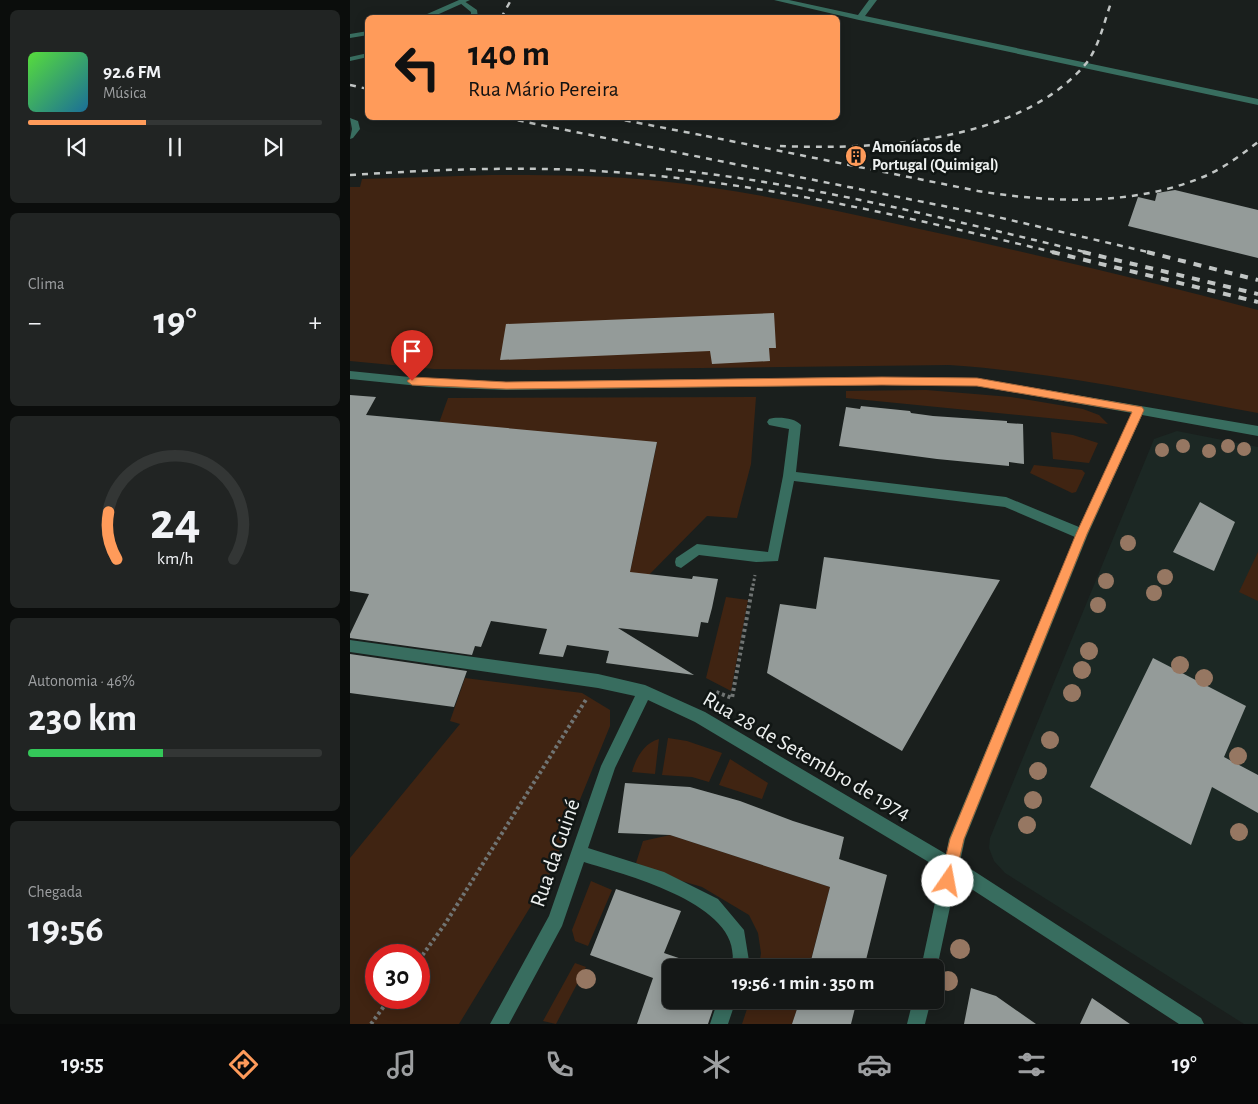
<!DOCTYPE html>
<html lang="pt">
<meta charset="utf-8">
<style>
body{margin:0;font-family:"Alegreya Sans",sans-serif;background:#212423;color:#f1f3f6;height:100vh;display:flex;flex-direction:column;font-size:19px;white-space:nowrap}
*{box-sizing:border-box;margin:0}
p{font-size:16px;color:#9d9fa1}
.icon{flex:none;width:28px;height:28px;fill:none;stroke:currentColor;stroke-width:2;stroke-linecap:round;stroke-linejoin:round}
.map{position:relative;flex:1;overflow:hidden}
.side{display:flex;flex-direction:column;gap:10px;padding:10px;background:#0b0d0c;width:350px}
.side>*{flex:none}
.hud{position:absolute;left:15px;top:15px;width:475px;height:105px;border-radius:8px;box-shadow:0 2px 12px #0003,0 0 0 1px #333635;background:#ff9b5a;color:#111;overflow:hidden}
.speed{position:absolute;left:15px;top:944px;display:flex;gap:10px;font-size:25px;font-weight:700;text-align:center}
.speed>*{display:grid;place-content:center;width:65px;height:65px;border-radius:50%;background:#141716;box-shadow:0 2px 12px #0003,0 0 0 1px #333635;line-height:1}
.speed .limit{border:8px solid #d22;background:#fff;color:#111}
.pin{position:absolute;display:grid;place-items:center;width:42px;height:42px;color:#fff;margin:-51px -21px;border-radius:50% 50% 50% 0;rotate:-45deg;box-shadow:0 0 5px #0007}
.pin .icon{rotate:45deg}
.me{position:absolute;width:55px;margin:-28px;rotate:12deg;stroke-linejoin:round;filter:drop-shadow(0 0 4px #0008)}
.turn{display:flex;align-items:center;gap:18px;height:105px;padding:0 20px;font-size:22px}
.turn .icon{width:65px;height:65px;stroke-width:2.5}
.turn b{display:block;font-size:35px;line-height:42px}
.big{font-size:38px;font-weight:700;line-height:1.1}
.side .tile{flex:1;display:flex;flex-direction:column;justify-content:center;gap:8px;min-width:0;padding:0 18px;border-radius:8px;background:#212423}
.side .dial{align-items:center;gap:0}
.dial svg{height:130px;overflow:visible;fill:none;stroke:#333635;stroke-width:7;stroke-linecap:round;text-anchor:middle}
.dial text{fill:#f1f3f6;stroke:none}
.song{display:flex;align-items:center;gap:15px}
.cover{width:60px;height:60px;border-radius:8px;background:linear-gradient(135deg,hsl(110 70% 55%),hsl(200 70% 35%))}
.played{height:5px;border-radius:2px;background:linear-gradient(90deg,#ff9b5a 40%,#333635 40%)}
.keys{display:flex;justify-content:space-around;direction:ltr}
.heat{display:flex;justify-content:space-between;align-items:center;font-size:28px;direction:ltr}
.charge{height:8px;border-radius:4px;background:linear-gradient(90deg,#34c759 46%,#333635 0)}
.trip{position:absolute;left:312px;top:959px;width:282px;height:50px;border-radius:8px;background:#141716;box-shadow:0 2px 12px #0003,0 0 0 1px #333635;font-weight:700;line-height:50px;text-align:center}
.dock{display:flex;height:80px;justify-content:space-around;align-items:center;background:#080909;color:#9d9fa1}
.dock .icon{width:35px;height:35px}
.dock .current{color:#ff9b5a}
.dock b{font-size:22px;color:#f1f3f6}
main{display:flex;flex:1;min-height:0}
.map>svg:first-child{display:block}
</style>
<main>
<section class="side">
<div class="tile">
<div class="song"><i class="cover"></i><div><b>92.6 FM</b><p>Música</p></div></div>
<div class="played"></div>
<div class="keys"><svg class="icon" aria-label="previous" viewBox="0 0 24 24"><path d="M18 5L8 12l10 7zM5 5v14"/></svg><svg class="icon" aria-label="pause" viewBox="0 0 24 24"><path d="M8 5v14M16 5v14"/></svg><svg class="icon" aria-label="next" viewBox="0 0 24 24"><path d="M6 5l10 7-10 7zM19 5v14"/></svg></div>
</div>
<div class="tile"><p>Clima</p>
<div class="heat"><a>−</a><b class="big">19°</b><a>+</a></div>
</div>
<div class="tile dial"><svg viewBox="0 0 100 80">
<path d="M14 69A42 42 0 1 1 86 69"/>
<path d="M14 69A42 42 0 0 1 9 40" stroke="#ff9b5a"/>
<text x="50" y="56" font-size="32" font-weight="700">24</text>
<text x="50" y="72" font-size="11">km/h</text>
</svg></div>
<div class="tile"><p>Autonomia · 46%</p><b class="big">230 km</b><div class="charge"></div></div>
<div class="tile"><p>Chegada</p><b class="big">19:56</b></div>
</section>
<div class="map">
<svg width="908" height="1024" viewBox="0 0 908 1024">
<rect width="100%" height="100%" fill="#1a1f1d"/>
<!-- built -->
<path fill="#1c2824" d="M827,431L908,447V1024H894L655,873L644,861L639,848L640,838L804,439Z"/>
<!-- green -->
<path fill="#402412" fill-rule="evenodd" d="M141,175C198,175 254,175 310,181C396,190 480,209 565,228C680,253 794,280 908,310V413C806,394 703,372 599,365L184,370L84,369L0,361V187H10L12,179Z
M576,390L661,397L733,409L749,415L758,424L496,398V391Z
M406,397L401,464L387,518L357,516L289,585L0,541L281,568L307,443L89,423L98,398Z
M701,432L723,435L748,443L739,463L703,459Z
M684,465L732,470L735,473L726,492L722,493L680,473Z
M908,552V601L889,592Z
M376,597L398,600L381,691L356,678Z
M115,678L232,693L260,710V726L198,878L109,1024H0V858L110,724L100,721ZM26,955H69V998H26Z
M318,738L337,741L372,753L359,782L342,777L312,775Z
M309,739L305,774L282,772C286,758 294,743 309,739Z
M380,759L418,783L412,799L369,785Z
M320,835L480,887L459,967H409L411,953L408,933L399,915L352,887L322,878L286,863L293,841Z
M241,881L262,890L238,946L225,941L222,930Z
M225,963L236,967L206,1024L193,1021Z
M400,1000H450L442,1024H392Z"/>
<!-- building -->
<path fill="#949b99" d="M825,190L908,210V258L778,226L788,197L805,201L807,193Z
M424,313L426,348H419L420,361L362,364L360,351L150,360L156,324Z
M0,395L26,397L16,415L307,442L280,572L342,579L343,576L368,579L362,608L358,623L351,622L348,637L268,628L344,675L256,663L259,651L217,645L213,657L189,654L197,629L141,621L131,647L125,646L122,655L0,638V634L19,594L0,591Z
M511,406L560,411L561,413L583,416L657,421V423L673,424L674,464L659,462V466L587,459L489,446L496,407L510,409Z
M850,502L885,522L864,571L823,552Z
M474,557L650,580L552,751L417,673L430,604L466,609Z
M0,654L117,671L104,707L0,693Z
M803,658L896,706L874,757L908,775V813L862,787L841,845L740,787Z
M275,783L340,787L390,801L443,821L494,837L489,859L537,875L514,968H459L480,887L320,835L268,833Z
M266,889L331,911L314,953L358,968H321V1000H366L358,1024H287L303,978L240,955Z
M621,988L646,996L686,1024H614Z
M742,998L780,1024H730Z
M450,1000H507L501,1024H442Z"/>
<g fill="none" stroke-linecap="round" stroke-linejoin="round">
<!-- path-far1 -->
<path stroke="#707473" stroke-width="3" stroke-dasharray="2.5 2.5" stroke-linecap="butt" d="M403,586L405,575"/>
<!-- path -->
<path stroke="#707473" stroke-width="4" stroke-dasharray="3 3" stroke-linecap="butt" d="M360,702L366,692L382,698L403,584
M69,960L95,924L237,698
M21,1024L40,998"/>
<!-- lane -->
<path fill="#386d5f" fill-rule="evenodd" d="M110,1H114L127,10L128,18H121V12L110,3Z
M18,53V57L0,61V57Z"/>
<!-- street -->
<path fill="#386d5f" fill-rule="evenodd" d="M109,0H120L80,18H68Z
M424,0H439L508,15L519,0H527L515,16L908,99V105L509,20Z
M18,31V35L0,38V34Z
M0,118L8,121L10,129L3,138L0,139L2,129Z
M0,371L79,379L156,382L532,377L627,378L908,426V436L792,415L738,534L615,839L610,862L851,1018L854,1024H829L606,879L587,968L586,971V968H571L592,870L345,722L298,700L265,768L238,848L314,872L368,899L394,930L399,961L398,968H381C399,905 275,875 234,862L212,926L159,1024H140L199,916L251,766L285,696L248,688L0,652V640L248,674L295,685L355,712L596,854L599,839L725,537L655,507L444,481L428,561L406,562L349,555L331,568L326,566L325,562L326,558L347,544L418,552L433,476L439,429L419,425L417,422L419,419C427,416 446,418 451,425L446,472L656,497L729,527L782,413L627,386L532,385L156,390L79,387L0,379Z
M368,1000H386L378,1024H360Z
M563,1000H581L575,1024H557Z"/>
<!-- rail-far1 -->
<path stroke="#c1c5c4" stroke-width="2.5" stroke-dasharray="6 6" stroke-linecap="butt" d="M151,18L161,0
M0,85L18,89
M156,118L643,216L802,253
M263,118L361,137
M356,136L628,191C701,203 783,206 853,177C874,168 891,155 908,142
M430,146C525,150 666,143 734,66C749,49 754,21 762,0
M316,169C459,183 599,220 739,253
M0,175C96,169 192,165 287,174C429,186 569,220 707,253"/>
<!-- rail -->
<path stroke="#c1c5c4" stroke-width="4" stroke-dasharray="8 8" stroke-linecap="butt" d="M702,252L908,302
M733,252L908,294
M797,252L908,280"/>
</g>
<!-- trees -->
<g fill="#967762">
<circle cx="833" cy="446" r="7"/>
<circle cx="878" cy="446" r="7"/>
<circle cx="894" cy="449" r="7"/>
<circle cx="812" cy="450" r="7"/>
<circle cx="859" cy="451" r="7"/>
<circle cx="778" cy="543" r="8"/>
<circle cx="815" cy="577" r="8"/>
<circle cx="756" cy="581" r="8"/>
<circle cx="804" cy="593" r="8"/>
<circle cx="748" cy="605" r="8"/>
<circle cx="739" cy="651" r="9"/>
<circle cx="830" cy="665" r="9"/>
<circle cx="732" cy="670" r="9"/>
<circle cx="854" cy="678" r="9"/>
<circle cx="722" cy="693" r="9"/>
<circle cx="700" cy="740" r="9"/>
<circle cx="888" cy="756" r="9"/>
<circle cx="688" cy="771" r="9"/>
<circle cx="683" cy="800" r="9"/>
<circle cx="677" cy="825" r="9"/>
<circle cx="889" cy="832" r="9"/>
<circle cx="610" cy="949" r="10"/>
<circle cx="236" cy="979" r="10"/>
<circle cx="598" cy="981" r="10"/>
</g>
<!-- route -->
<path fill="#ff9b5a" stroke="#a6653a" d="M62,377L156,382L532,377L627,378L792,407L794,410L737,534L614,839L603,886L598,889L593,886L590,881L600,839L726,534L782,412L627,386L532,385L156,389L62,385L57,381Z"/>
<!-- icons -->
<defs>
<g id="building-disc" transform="scale(1.125)"><circle r="9.5" fill="#ff9b5a" stroke="#111614"/><path d="M-4-6H4V6H1V3H-1V6H-4ZM-2.5-4.3h1.7v1.8h-1.7ZM.8-4.3h1.7v1.8H.8ZM-2.5-1h1.7V.8h-1.7ZM.8-1h1.7V.8H.8Z" fill="#111"/></g>
</defs>
<g fill-rule="evenodd">
<use href="#building-disc" x="506" y="156"/>
</g>
<g text-anchor="middle" dominant-baseline="central" stroke-width="5" stroke-linejoin="round" paint-order="stroke">
<!-- far-poi labels -->
<g font-size="16" font-weight="bold" fill="#eef1f0" stroke="#111614" text-anchor="start">
<text x="522" y="147">Amoníacos de<tspan x="522" dy="18">Portugal (Quimigal)</tspan></text>
</g>
<!-- near-street labels -->
<g font-size="22" fill="#eef1f0" stroke="#111614">
<text transform="translate(457 756) rotate(30)">Rua 28 de Setembro de 1974</text>
<text transform="translate(205 853) rotate(-71)">Rua da Guiné</text>
</g>
</g>
</svg>
<div class="speed"><div class="limit">30</div></div>
<div class="pin" style="left:62px;top:381px;background:#d93025"><svg class="icon" aria-label="arrive" viewBox="0 0 24 24"><path d="M6 21V4h12l-3 4 3 4H6"/></svg></div>
<svg class="me" style="left:598px;top:881px" viewBox="-20 -20 40 40"><circle r="19" fill="#fff"/><path d="M0-13L10 11 0 6-10 11z" fill="#ff9b5a"/></svg>
<div class="trip">19:56 · 1 min · 350 m</div>
<div class="hud">
<div class="turn"><svg class="icon" aria-label="left" viewBox="0 0 24 24"><path d="M17 20v-9H6M10 6l-5 5 5 5"/></svg><div><b>140 m</b>Rua Mário Pereira</div></div>
</div>
</div>
</main>
<nav class="dock">
<b>19:55</b>
<svg class="icon current" aria-label="directions" viewBox="0 0 24 24"><path d="M12 3l9 9-9 9-9-9zM9 14v-3h6M13 9l2 2-2 2"/></svg>
<svg class="icon" aria-label="music" viewBox="0 0 24 24"><path d="M9 18V5l10-2v13"/><circle cx="6" cy="18" r="3"/><circle cx="16" cy="16" r="3"/></svg>
<svg class="icon" aria-label="phone" viewBox="0 0 24 24"><path d="M5 4h4l2 5-3 2q2 4 5 5l2-3 5 2v4C11 20 4 13 5 4z"/></svg>
<svg class="icon" aria-label="climate" viewBox="0 0 24 24"><path d="M12 3v18M4 7l16 10M4 17L20 7"/></svg>
<svg class="icon" aria-label="car" viewBox="0 0 24 24"><path d="M5 17H2v-5l4-1 3-4h7l3 4 3 1v5h-3M9 17h6M6 11h13"/><circle cx="7" cy="17" r="2"/><circle cx="17" cy="17" r="2"/></svg>
<svg class="icon" aria-label="filters" viewBox="0 0 24 24"><path d="M4 7h16M4 17h16"/><circle cx="9" cy="7" r="2"/><circle cx="15" cy="17" r="2"/></svg>
<b>19°</b>
</nav>
